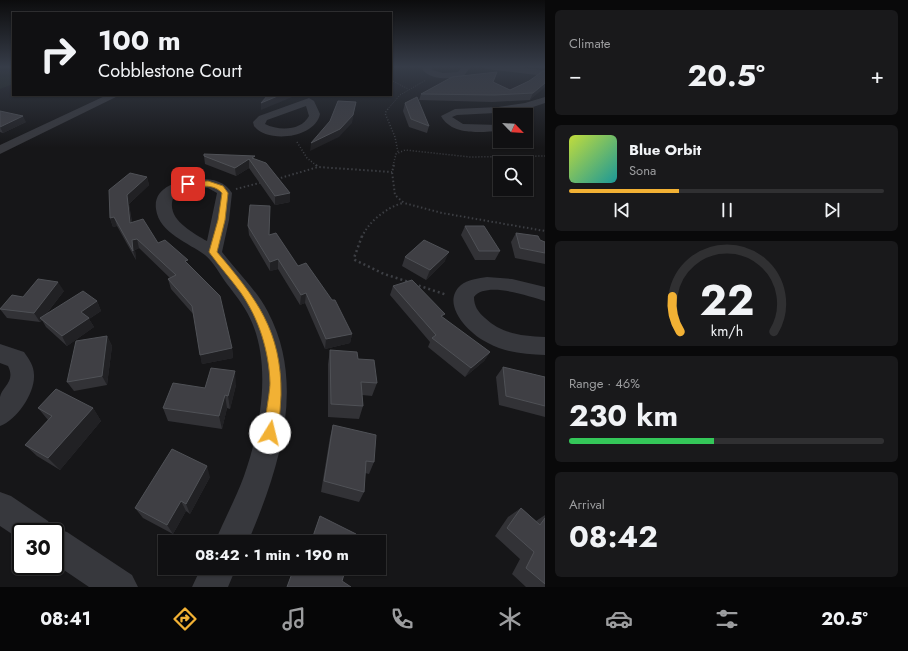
<!DOCTYPE html>
<meta charset="utf-8">
<style>
body{margin:0;font-family:Jost,sans-serif;background:#19191b;color:#f1f3f6;height:100vh;display:flex;flex-direction:column;font-size:15px;white-space:nowrap}
*{box-sizing:border-box;margin:0}
p{font-size:13px;color:#9c9d9f}
.icon{flex:none;width:22px;height:22px;fill:none;stroke:currentColor;stroke-width:2;stroke-linecap:round;stroke-linejoin:round}
.map{position:relative;flex:1;overflow:hidden}
.details{display:flex;flex-direction:column;gap:10px;padding:10px;background:#09090a;width:363px}
.details>*{flex:none}
.guide{position:absolute;left:12px;top:12px;width:380px;height:84px;border-radius:0px;box-shadow:0 1px 3px #0004,0 0 0 1px #303032;background:#101012;color:#f1f3f6;overflow:hidden}
.needle{width:26px;rotate:115deg}
.fabs{position:absolute;left:493px;top:108px;display:grid;gap:8px}
.fabs a{display:grid;place-items:center;width:40px;height:40px;border-radius:0px;background:#101012;box-shadow:0 1px 3px #0004,0 0 0 1px #303032;font-size:20px}
.speed{position:absolute;left:12px;top:523px;display:flex;gap:8px;font-size:20px;font-weight:700;text-align:center}
.speed>*{display:grid;place-content:center;width:52px;height:52px;border-radius:50%;background:#101012;box-shadow:0 1px 3px #0004,0 0 0 1px #303032;line-height:1}
.speed .limit{border:2px solid #111;border-radius:6px;background:#fff;color:#111}
.pin{position:absolute;display:grid;place-items:center;width:34px;height:34px;color:#fff;margin:-17px;border-radius:8px;box-shadow:0 2px 6px #0006}
.me{position:absolute;width:44px;margin:-22px;rotate:9deg;stroke-linejoin:round;filter:drop-shadow(0 0 3px #0008)}
.turn{display:flex;align-items:center;gap:14px;height:84px;padding:0 20px;font-size:18px}
.turn .icon{width:52px;height:52px;stroke-width:2.5}
.turn b{display:block;font-size:28px;line-height:34px}
.big{font-size:30px;font-weight:700;line-height:1.1}
.details .tile{flex:1;display:flex;flex-direction:column;justify-content:center;gap:6px;min-width:0;padding:0 14px;border-radius:6px;background:#19191b}
.details .dial{align-items:center;gap:0}
.dial svg{height:104px;overflow:visible;fill:none;stroke:#303032;stroke-width:7;stroke-linecap:round;text-anchor:middle}
.dial text{fill:#f1f3f6;stroke:none}
.song{display:flex;align-items:center;gap:12px}
.cover{width:48px;height:48px;border-radius:6px;background:linear-gradient(135deg,hsl(70 70% 55%),hsl(180 70% 35%))}
.played{height:4px;border-radius:2px;background:linear-gradient(90deg,#f2b134 35%,#303032 35%)}
.keys{display:flex;justify-content:space-around;direction:ltr}
.heat{display:flex;justify-content:space-between;align-items:center;font-size:22px;direction:ltr}
.charge{height:6px;border-radius:3px;background:linear-gradient(90deg,#34c759 46%,#303032 0)}
.trip{position:absolute;left:158px;top:535px;width:228px;height:40px;border-radius:0px;background:#101012;box-shadow:0 1px 3px #0004,0 0 0 1px #303032;font-weight:700;line-height:40px;text-align:center}
.menu{display:flex;height:64px;justify-content:space-around;align-items:center;background:#060607;color:#9c9d9f}
.menu .icon{width:28px;height:28px}
.menu .on{color:#f2b134}
.menu b{font-size:18px;color:#f1f3f6}
main{display:flex;flex:1;min-height:0}
.map>svg:first-child{display:block}
</style>
<main>
<div class="map">
<svg width="545" height="587" viewBox="0 0 545 587">
<rect width="100%" height="100%" fill="#161618"/>
<!-- green -->
<path fill="#1c231d" d="M0,66H13V84L0,89Z"/>
<g fill="none" stroke-linecap="round" stroke-linejoin="round">
<!-- path-far3 -->
<path stroke="#3d3f44" stroke-width="1" stroke-dasharray="1 1.5" stroke-linecap="butt" d="M391,80L408,89
M387,110L400,95L426,80"/>
<!-- path-far2 -->
<path stroke="#3d3f44" stroke-width="1.5" stroke-dasharray="1 2" stroke-linecap="butt" d="M388,109L385,113L395,137L398,152
M297,142L307,158L317,166
M393,166L396,154L405,150L470,157L545,156"/>
<!-- path-far1 -->
<path stroke="#3d3f44" stroke-width="2" stroke-dasharray="1.5 2.5" stroke-linecap="butt" d="M316,165L318,167
M394,165L392,172L395,195L404,203L442,213L545,231
M277,179L318,167L392,172
M236,189L263,182
M362,237C368,222 387,207 403,203"/>
<!-- path -->
<path stroke="#3d3f44" stroke-width="2.5" stroke-dasharray="2 3" stroke-linecap="butt" d="M362,236L354,258L355,260L384,274L409,282
M414,284L447,295"/>
<!-- minor -->
<path fill="#37383d" fill-rule="evenodd" d="M423,66H431L432,70L443,73L458,72L463,66H471L464,76C451,79 431,81 422,69Z
M482,66H505L545,70V76L486,69Z
M107,95H120L0,154V145Z
M545,97V103L527,109L507,112L509,115H500V117L495,113L457,115L452,117L463,124L500,125V131C480,132 452,136 441,116L455,109L498,107L525,103Z
M309,98L314,101L320,114C315,138 268,144 254,126L253,122L259,116ZM306,106L309,116C301,131 279,131 265,124L267,120Z
M194,179C209,178 224,180 232,193L229,220L222,252C237,272 256,289 268,312C307,386 278,471 248,542H215C224,520 236,498 244,476C260,431 271,370 253,325C247,309 237,297 227,284C221,276 213,261 205,255C189,243 159,233 156,209C153,187 178,181 194,179ZM194,187L208,188L217,193L207,241C192,232 164,218 174,196L181,191Z
M487,277L512,279L545,287V301C529,296 486,281 474,297C474,306 478,312 485,318C502,334 522,336 545,337V355C525,354 506,353 488,343C470,335 439,304 461,285C467,280 479,278 487,277Z
M0,344L24,352C29,359 34,366 34,375C35,393 17,420 0,426C0,417 0,406 0,397C2,386 16,382 8,366L0,363Z
M0,492L11,496L48,521L52,529L55,528L67,532L132,575L138,587H89L55,564V532H21V540L0,526Z
M201,568H236L228,587H192Z"/>
</g>
<!-- wall -->
<path fill="#323236" d="M520,66H545V69Z
M545,71L530,100L492,102L419,100L421,94L493,82L510,90L529,81Z
M405,103L429,126L427,133L409,127L403,111Z
M0,111L26,122L3,133L0,132Z
M204,156L255,159L290,202L275,205L249,168L236,176L205,164Z
M147,177L149,185L129,204L132,222L158,243L188,264L232,348L233,358L202,364L194,315L171,289L168,279L170,278L139,248L135,250L136,260L117,226L113,227L110,218Z
M248,226L270,235L298,266L352,334L350,343L325,349L305,303L300,305L278,269L270,271L249,235Z
M465,226L500,251L495,260H475L461,235Z
M516,233L545,242V264L515,258L511,242Z
M405,257L445,261L426,280L402,266Z
M393,286L443,318L490,352L484,361L465,377L428,347L430,342L390,295Z
M64,291L47,313L97,301L101,311L89,319L94,327L67,346L46,327L42,320L40,322L7,318L0,309V308L23,297Z
M107,336L112,346L107,385L74,391L67,382Z
M330,350L358,359L377,383L372,396L362,395L363,406L359,419L328,417V364Z
M503,367L545,377V417L499,405L496,377Z
M236,385L230,409L227,408L222,429L168,421L163,408L205,388Z
M38,408H93L101,421L60,470L37,456L25,445L48,420Z
M333,425L374,462L369,474L365,473L364,492L359,502L321,492L330,437Z
M210,477L190,514L186,511L173,534L143,518L135,508Z
M521,508L536,521L545,515V587H526L512,574L520,559L495,536L508,517Z"/>
<!-- shaded-wall -->
<path fill="#212124" d="M545,83V87L530,100L533,93Z
M280,95H297L261,110V103Z
M356,102L352,123L339,137L310,151L311,143Z
M23,116L26,122L3,133L0,127Z
M249,159V168L236,176L235,168Z
M147,177L149,185L129,204L133,232L130,223L127,195Z
M290,193V202L275,205V196Z
M114,217L117,226L113,227L110,218Z
M137,239L139,248L135,250L136,260L133,251L132,240Z
M449,252L445,261L426,280L430,270Z
M278,259V269L270,271V262Z
M58,282L64,291L42,319L40,318L42,320L40,322L34,313Z
M306,293L305,303L300,305L301,295Z
M97,301L101,311L89,319L94,327L67,346L62,336L81,312Z
M352,334L350,343L325,349L326,339Z
M107,336L112,346L107,385L102,376Z
M232,348L233,358L202,364L200,355Z
M490,352L484,361L465,377L471,368Z
M235,371L236,385L230,409L228,396Z
M225,395L227,408L222,429L219,416Z
M93,408L101,421L60,470L48,458Z
M207,466L210,477L190,514L186,504Z
M181,501L186,511L173,534L167,525Z"/>
<!-- building -->
<path fill="#3f3f44" stroke="#4f5156" d="M543,71H545V83L533,93L495,95L421,94L452,77L497,72L493,82L510,90L529,81Z
M268,95H280L261,103Z
M417,97L429,126L411,119L405,103Z
M338,101L356,102L353,115L340,129L311,143L330,121Z
M0,111L23,116L0,127Z
M204,154L255,156L252,158L266,163L290,193L275,196L249,159L235,168L204,156Z
M130,173L147,177L127,195L130,223L143,219L158,243L165,240L188,260L185,261L220,296L232,348L200,355L192,306L168,279L176,275L137,239L132,240L133,251L114,217L110,218L109,190Z
M250,205L270,206L269,235L276,233L298,266L306,263L332,300H335L352,334L326,339L306,293L301,295L278,259L270,262L248,226Z
M465,226H484L500,251H479Z
M516,233L538,236L540,240L545,242V253L520,248Z
M424,240L449,252L430,270L405,257Z
M38,279L58,282L34,313L0,309L12,295L23,297Z
M412,280L445,314L441,316L490,352L471,368L432,338L436,335L393,286Z
M83,291L97,301L81,312L89,318L62,336L40,318Z
M107,336L102,376L67,382L76,341Z
M330,350L357,352L358,359L374,360L377,383L361,382L363,406L331,404Z
M503,367L545,377V406L506,396Z
M211,368L235,371L228,396L225,395L219,416L163,408L173,383L205,388Z
M56,389L93,408L48,458L25,445L52,416L38,408Z
M333,425L376,435L374,462L366,461L364,492L324,481Z
M172,449L207,466L186,504L181,501L167,525L135,508Z
M521,508L540,525L545,518V584L526,568L534,552L507,528Z
M320,516L356,534L354,542H311Z
M294,568H346L342,581L351,587H287Z"/>
<!-- sky -->
<linearGradient id="sky" x2="0" y2="1"><stop stop-color="#0c0c0d"/><stop offset="0.45" stop-color="#363c48"/><stop offset="1" stop-color="#363c48" stop-opacity="0"/></linearGradient>
<rect width="545" height="148" fill="url(#sky)"/>
<!-- route -->
<path fill="#f2b134" stroke="#9d7322" d="M208,181L223,186L228,193L225,220L217,252C256,298 282,331 281,395C280,409 280,425 275,437L270,439L266,437C262,429 270,395 270,383C269,351 259,319 241,293C231,279 219,266 209,252L218,220L222,193C210,180 195,191 185,184L188,182Z"/>
</svg>
<div class="fabs">
<a><svg class="needle" viewBox="-14 -14 28 28"><path d="M0-13l5 13h-10z" fill="#e53935"/><path d="M0 13l5-13h-10z" fill="#9c9d9f"/></svg></a>
<a><svg class="icon" aria-label="search" viewBox="0 0 24 24"><circle cx="10" cy="10" r="6"/><path d="M15 15l6 6"/></svg></a>
</div>
<div class="speed"><div class="limit">30</div></div>
<div class="pin" style="left:188px;top:184px;background:#d93025"><svg class="icon" aria-label="arrive" viewBox="0 0 24 24"><path d="M6 21V4h12l-3 4 3 4H6"/></svg></div>
<svg class="me" style="left:270px;top:433px" viewBox="-20 -20 40 40"><circle r="19" fill="#fff"/><path d="M0-13L10 11 0 6-10 11z" fill="#f2b134"/></svg>
<div class="trip">08:42 · 1 min · 190 m</div>
<div class="guide">
<div class="turn"><svg class="icon" aria-label="right" viewBox="0 0 24 24"><path d="M7 20v-9h11M14 6l5 5-5 5"/></svg><div><b>100 m</b>Cobblestone Court</div></div>
</div>
</div>
<section class="details">
<div class="tile"><p>Climate</p>
<div class="heat"><a>−</a><b class="big">20.5°</b><a>+</a></div>
</div>
<div class="tile">
<div class="song"><i class="cover"></i><div><b>Blue Orbit</b><p>Sona</p></div></div>
<div class="played"></div>
<div class="keys"><svg class="icon" aria-label="previous" viewBox="0 0 24 24"><path d="M18 5L8 12l10 7zM5 5v14"/></svg><svg class="icon" aria-label="pause" viewBox="0 0 24 24"><path d="M8 5v14M16 5v14"/></svg><svg class="icon" aria-label="next" viewBox="0 0 24 24"><path d="M6 5l10 7-10 7zM19 5v14"/></svg></div>
</div>
<div class="tile dial"><svg viewBox="0 0 100 80">
<path d="M14 69A42 42 0 1 1 86 69"/>
<path d="M14 69A42 42 0 0 1 8 42" stroke="#f2b134"/>
<text x="50" y="56" font-size="32" font-weight="700">22</text>
<text x="50" y="72" font-size="11">km/h</text>
</svg></div>
<div class="tile"><p>Range · 46%</p><b class="big">230 km</b><div class="charge"></div></div>
<div class="tile"><p>Arrival</p><b class="big">08:42</b></div>
</section>
</main>
<nav class="menu">
<b>08:41</b>
<svg class="icon on" aria-label="directions" viewBox="0 0 24 24"><path d="M12 3l9 9-9 9-9-9zM9 14v-3h6M13 9l2 2-2 2"/></svg>
<svg class="icon" aria-label="music" viewBox="0 0 24 24"><path d="M9 18V5l10-2v13"/><circle cx="6" cy="18" r="3"/><circle cx="16" cy="16" r="3"/></svg>
<svg class="icon" aria-label="phone" viewBox="0 0 24 24"><path d="M5 4h4l2 5-3 2q2 4 5 5l2-3 5 2v4C11 20 4 13 5 4z"/></svg>
<svg class="icon" aria-label="climate" viewBox="0 0 24 24"><path d="M12 3v18M4 7l16 10M4 17L20 7"/></svg>
<svg class="icon" aria-label="car" viewBox="0 0 24 24"><path d="M5 17H2v-5l4-1 3-4h7l3 4 3 1v5h-3M9 17h6M6 11h13"/><circle cx="7" cy="17" r="2"/><circle cx="17" cy="17" r="2"/></svg>
<svg class="icon" aria-label="filters" viewBox="0 0 24 24"><path d="M4 7h16M4 17h16"/><circle cx="9" cy="7" r="2"/><circle cx="15" cy="17" r="2"/></svg>
<b>20.5°</b>
</nav>
